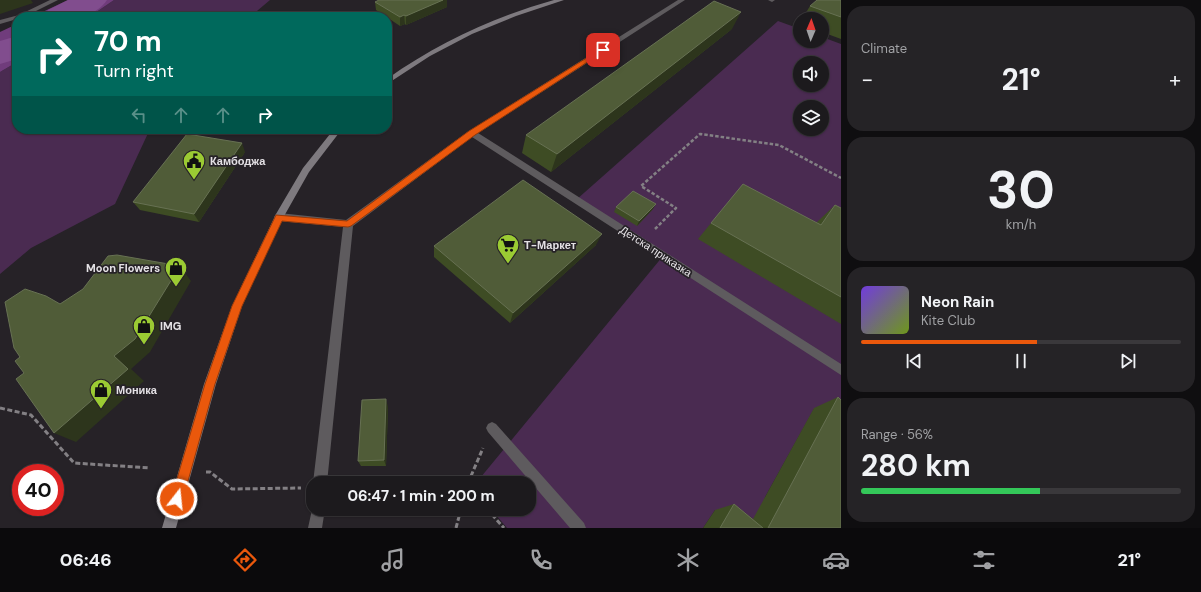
<!DOCTYPE html>
<meta charset="utf-8">
<style>
body{margin:0;font-family:"DM Sans",sans-serif;background:#252326;color:#f1f3f6;height:100vh;display:flex;flex-direction:column;font-size:15px;white-space:nowrap}
*{box-sizing:border-box;margin:0}
p{font-size:13px;color:#a0a1a4}
.icon{flex:none;width:22px;height:22px;fill:none;stroke:currentColor;stroke-width:2;stroke-linecap:round;stroke-linejoin:round}
.map{position:relative;flex:1;overflow:hidden}
.sheet{display:flex;flex-direction:column;gap:6px;padding:6px;background:#0f0e10;width:360px}
.sheet>*{flex:none}
.top-card{position:absolute;left:12px;top:12px;width:380px;height:122px;border-radius:16px;box-shadow:0 1px 3px #0004,0 0 0 1px #3a383b;background:#00695c;color:#fff;overflow:hidden}
.needle{width:26px;rotate:2deg}
.fabs{position:absolute;left:793px;top:12px;display:grid;gap:8px}
.fabs a{display:grid;place-items:center;width:36px;height:36px;border-radius:50%;background:#1c1a1d;box-shadow:0 1px 3px #0004,0 0 0 1px #3a383b;font-size:20px}
.speed{position:absolute;left:12px;top:464px;display:flex;gap:8px;font-size:20px;font-weight:700;text-align:center}
.speed>*{display:grid;place-content:center;width:52px;height:52px;border-radius:50%;background:#1c1a1d;box-shadow:0 1px 3px #0004,0 0 0 1px #3a383b;line-height:1}
.speed .limit{border:6px solid #d22;background:#fff;color:#111}
.pin{position:absolute;display:grid;place-items:center;width:34px;height:34px;color:#fff;margin:-17px;border-radius:8px;box-shadow:0 2px 6px #0006}
.me{position:absolute;width:44px;margin:-22px;rotate:16deg;stroke-linejoin:round;filter:drop-shadow(0 0 3px #0008)}
.turn{display:flex;align-items:center;gap:14px;height:84px;padding:0 16px;font-size:18px}
.turn .icon{width:52px;height:52px;stroke-width:2.5}
.turn b{display:block;font-size:28px;line-height:34px}
.lanes{display:flex;align-items:center;height:38px;padding:0 16px;background:#0003;justify-content:center;gap:20px;direction:ltr}
.lanes .off{opacity:.35}
.big{font-size:30px;font-weight:700;line-height:1.1}
.sheet .card{flex:1;display:flex;flex-direction:column;justify-content:center;gap:6px;min-width:0;padding:0 14px;border-radius:16px;background:#252326}
.sheet .dial{align-items:center;gap:0}
.dial b{font-size:52px;line-height:1}
.song{display:flex;align-items:center;gap:12px}
.cover{width:48px;height:48px;border-radius:6px;background:linear-gradient(135deg,hsl(260 70% 55%),hsl(80 70% 35%))}
.played{height:4px;border-radius:2px;background:linear-gradient(90deg,#ea580c 55%,#3a383b 55%)}
.keys{display:flex;justify-content:space-around;direction:ltr}
.heat{display:flex;justify-content:space-between;align-items:center;font-size:22px;direction:ltr}
.charge{height:6px;border-radius:3px;background:linear-gradient(90deg,#34c759 56%,#3a383b 0)}
.trip{position:absolute;left:306px;top:476px;width:230px;height:40px;border-radius:16px;background:#1c1a1d;box-shadow:0 1px 3px #0004,0 0 0 1px #3a383b;font-weight:700;line-height:40px;text-align:center}
.menu{display:flex;height:64px;justify-content:space-around;align-items:center;background:#0b0a0c;color:#a0a1a4}
.menu .icon{width:28px;height:28px}
.menu .current{color:#ea580c}
.menu b{font-size:18px;color:#f1f3f6}
main{display:flex;flex:1;min-height:0}
.map>svg:first-child{display:block}
</style>
<main>
<div class="map">
<svg width="841" height="528" viewBox="0 0 841 528">
<rect width="100%" height="100%" fill="#262227"/>
<!-- green -->
<path fill="#4a2b51" fill-rule="evenodd" d="M114,0H270L250,17H89Z
M778,21L800,29V41H822V37L841,44V415L836,423L814,409L765,497L762,528L715,510L703,528H507L491,509H529V483H476L663,256L576,200ZM800,63H822V85H800ZM800,107H822V129H800Z
M17,62V129H150L115,204L31,248L0,274V72Z"/>
<!-- forest -->
<path fill="#703c7c" d="M68,0H114L89,17H32Z
M17,24V62L0,72V32Z"/>
<g fill="none" stroke-linecap="round" stroke-linejoin="round">
<!-- river -->
<path fill="#814d8e" fill-rule="evenodd" d="M68,0H107C93,21 66,17 43,17L48,10Z
M17,36V59L0,64V41Z"/>
<!-- path-far1 -->
<path stroke="#838084" stroke-width="2.5" stroke-dasharray="3.5 2" stroke-linecap="butt" d="M655,229L676,208L641,186L700,134L779,145L841,178"/>
<!-- path -->
<path stroke="#838084" stroke-width="3" stroke-dasharray="5 2.5" stroke-linecap="butt" d="M0,408L31,415L74,463L150,468
M206,472H210L232,489L301,488
M468,483L483,448
M487,509L504,528
M456,528L461,509"/>
<!-- lane -->
<path fill="#5e5b5e" fill-rule="evenodd" d="M50,0H58L24,17H17V19L0,24V20L19,15Z
M768,0H775L772,2Z
M492,422L496,424L584,523L586,528H570L488,432L486,428L488,424Z"/>
<!-- street -->
<path fill="#5e5b5e" fill-rule="evenodd" d="M678,0H685L478,133L841,364V375L472,137L353,226L327,483H313L343,227L279,221L276,220L274,217L276,214L279,213L346,220L469,131Z
M313,505V509H325L322,528H308Z"/>
<!-- secondary -->
<path fill="#7e7a7f" fill-rule="evenodd" d="M554,0H564L516,16L472,34L430,56L387,84V79C439,42 494,17 554,0Z
M334,129H342L309,172L283,218L242,306L216,384L176,528H162L204,384L232,306L276,214L303,168Z"/>
</g>
<!-- wall -->
<path fill="#3e4c24" d="M379,0H447V7L406,25L405,24L400,26L376,10L375,2Z
M841,0V39L822,32V19H802L810,6Z
M732,29L551,172L522,153L526,135Z
M245,152L199,222L140,210L133,202Z
M835,205L841,208V324L698,239L711,223H816Z
M616,207L653,209L637,226L614,212Z
M596,245L510,323L434,257V246Z
M838,397L841,528H703L715,510L734,504L753,519L814,408Z
M388,407L386,466H361L358,461Z"/>
<!-- shaded-wall -->
<path fill="#2d351c" d="M0,0H31L33,3L0,14Z
M443,0H447V7L406,25V16Z
M741,12L732,29L551,172L557,154Z
M404,15L405,24L400,26V17Z
M242,143L245,152L199,222L194,214Z
M656,204L653,209L637,226L639,221Z
M602,234L596,245L510,323L513,313Z
M180,266L191,281L150,352L131,369L144,381L76,442L54,433L114,356Z
M386,399L388,407L386,466L384,460Z"/>
<!-- building -->
<path fill="#505c38" stroke="#677153" d="M379,0H443L406,16L404,15L400,17L375,2Z
M817,0H841V17L810,6Z
M714,1L741,12L557,154L526,135Z
M187,134L242,143L194,214L133,202Z
M523,180L602,234L513,313L434,246Z
M743,184L821,225L835,205L841,208V297L711,223Z
M633,191L656,204L639,221L616,207Z
M117,255L180,266L135,339L114,356L128,369L54,433L16,379L24,373L15,361L20,357L14,348L5,302L25,289L46,296L60,304L83,289L108,256Z
M838,397L841,400V528H768Z
M386,399L384,460L358,461L362,400Z
M734,504L763,528H720Z"/>
<!-- route -->
<path fill="#ea580c" stroke="#983908" d="M601,49L606,50L475,135L351,226L348,227L282,221L242,306L215,384L183,499L181,503L177,505L173,503L171,499L205,384L232,306L276,215L347,221L469,131Z"/>
<!-- icons -->
<defs>
<g id="civic-pin" transform="scale(1.15)"><path d="M0 17L-7.5 6A9.5 9.5 0 1 1 7.5 6Z" fill="#9bcb33" stroke="#262227"/><path d="M-.6-6.5H3V-4.5H.6V-3L4-1V1h2V6H-6V1h2V-1L-.6-3ZM-1.2 2.5V6h2.4V2.5Z" fill="#111"/></g>
<g id="supermarket-pin" transform="scale(1.15)"><path d="M0 17L-7.5 6A9.5 9.5 0 1 1 7.5 6Z" fill="#9bcb33" stroke="#262227"/><path d="M-6-5.5h2.5l.6 2H6L4.5 2H-2.5L-4.4-4H-6ZM-1.5 3.2a1.3 1.3 0 1 0 .1 0ZM3 3.2a1.3 1.3 0 1 0 .1 0Z" fill="#111"/></g>
<g id="shop-pin" transform="scale(1.15)"><path d="M0 17L-7.5 6A9.5 9.5 0 1 1 7.5 6Z" fill="#9bcb33" stroke="#262227"/><path d="M-5-2.5h2.3a2.7 3.5 0 0 1 5.4 0H5L5.5 6h-11ZM-1.5-2.5h3a1.5 2.3 0 0 0-3 0Z" fill="#111"/></g>
</defs>
<g fill-rule="evenodd">
<use href="#civic-pin" x="194" y="161"/>
<use href="#supermarket-pin" x="508" y="245"/>
<use href="#shop-pin" x="176" y="268"/>
<use href="#shop-pin" x="144" y="326"/>
<use href="#shop-pin" x="101" y="390"/>
</g>
<g text-anchor="middle" dominant-baseline="central" stroke-width="3.5" stroke-linejoin="round" paint-order="stroke">
<!-- poi labels -->
<g font-size="11" font-weight="bold" fill="#e4e1e5" stroke="#262227" text-anchor="start">
<text x="210" y="161">Камбоджа</text>
<text x="524" y="245">Т-Маркет</text>
<text x="160" y="268" text-anchor="end">Moon Flowers</text>
<text x="160" y="326">IMG</text>
<text x="116" y="390">Моника</text>
</g>
<!-- street labels -->
<g font-size="11" fill="#e4e1e5" stroke="#262227">
<text transform="translate(656 251) rotate(33)">Детска приказка</text>
</g>
</g>
</svg>
<div class="fabs">
<a><svg class="needle" viewBox="-14 -14 28 28"><path d="M0-13l5 13h-10z" fill="#e53935"/><path d="M0 13l5-13h-10z" fill="#a0a1a4"/></svg></a>
<a><svg class="icon" aria-label="sound" viewBox="0 0 24 24"><path d="M4 9h4l5-4v14l-5-4H4zM17 9q2 3 0 6"/></svg></a>
<a><svg class="icon" aria-label="layers" viewBox="0 0 24 24"><path d="M12 4l9 5-9 5-9-5zM3 14l9 5 9-5"/></svg></a>
</div>
<div class="speed"><div class="limit">40</div></div>
<div class="pin" style="left:603px;top:50px;background:#d93025"><svg class="icon" aria-label="arrive" viewBox="0 0 24 24"><path d="M6 21V4h12l-3 4 3 4H6"/></svg></div>
<svg class="me" style="left:177px;top:499px" viewBox="-20 -20 40 40"><circle r="17" fill="#ea580c" stroke="#fff" stroke-width="3"/><path d="M0-11L8 9 0 5-8 9z" fill="#fff"/></svg>
<div class="trip">06:47 · 1 min · 200 m</div>
<div class="top-card">
<div class="turn"><svg class="icon" aria-label="right" viewBox="0 0 24 24"><path d="M7 20v-9h11M14 6l5 5-5 5"/></svg><div><b>70 m</b>Turn right</div></div>
<div class="lanes"><svg class="icon off" aria-label="left" viewBox="0 0 24 24"><path d="M17 20v-9H6M10 6l-5 5 5 5"/></svg><svg class="icon off" aria-label="ahead" viewBox="0 0 24 24"><path d="M12 20V5M6 11l6-6 6 6"/></svg><svg class="icon off" aria-label="ahead" viewBox="0 0 24 24"><path d="M12 20V5M6 11l6-6 6 6"/></svg><svg class="icon" aria-label="right" viewBox="0 0 24 24"><path d="M7 20v-9h11M14 6l5 5-5 5"/></svg></div>
</div>
</div>
<section class="sheet">
<div class="card"><p>Climate</p>
<div class="heat"><a>−</a><b class="big">21°</b><a>+</a></div>
</div>
<div class="card dial"><b>30</b><p>km/h</p></div>
<div class="card">
<div class="song"><i class="cover"></i><div><b>Neon Rain</b><p>Kite Club</p></div></div>
<div class="played"></div>
<div class="keys"><svg class="icon" aria-label="previous" viewBox="0 0 24 24"><path d="M18 5L8 12l10 7zM5 5v14"/></svg><svg class="icon" aria-label="pause" viewBox="0 0 24 24"><path d="M8 5v14M16 5v14"/></svg><svg class="icon" aria-label="next" viewBox="0 0 24 24"><path d="M6 5l10 7-10 7zM19 5v14"/></svg></div>
</div>
<div class="card"><p>Range · 56%</p><b class="big">280 km</b><div class="charge"></div></div>
</section>
</main>
<nav class="menu">
<b>06:46</b>
<svg class="icon current" aria-label="directions" viewBox="0 0 24 24"><path d="M12 3l9 9-9 9-9-9zM9 14v-3h6M13 9l2 2-2 2"/></svg>
<svg class="icon" aria-label="music" viewBox="0 0 24 24"><path d="M9 18V5l10-2v13"/><circle cx="6" cy="18" r="3"/><circle cx="16" cy="16" r="3"/></svg>
<svg class="icon" aria-label="phone" viewBox="0 0 24 24"><path d="M5 4h4l2 5-3 2q2 4 5 5l2-3 5 2v4C11 20 4 13 5 4z"/></svg>
<svg class="icon" aria-label="climate" viewBox="0 0 24 24"><path d="M12 3v18M4 7l16 10M4 17L20 7"/></svg>
<svg class="icon" aria-label="car" viewBox="0 0 24 24"><path d="M5 17H2v-5l4-1 3-4h7l3 4 3 1v5h-3M9 17h6M6 11h13"/><circle cx="7" cy="17" r="2"/><circle cx="17" cy="17" r="2"/></svg>
<svg class="icon" aria-label="filters" viewBox="0 0 24 24"><path d="M4 7h16M4 17h16"/><circle cx="9" cy="7" r="2"/><circle cx="15" cy="17" r="2"/></svg>
<b>21°</b>
</nav>
